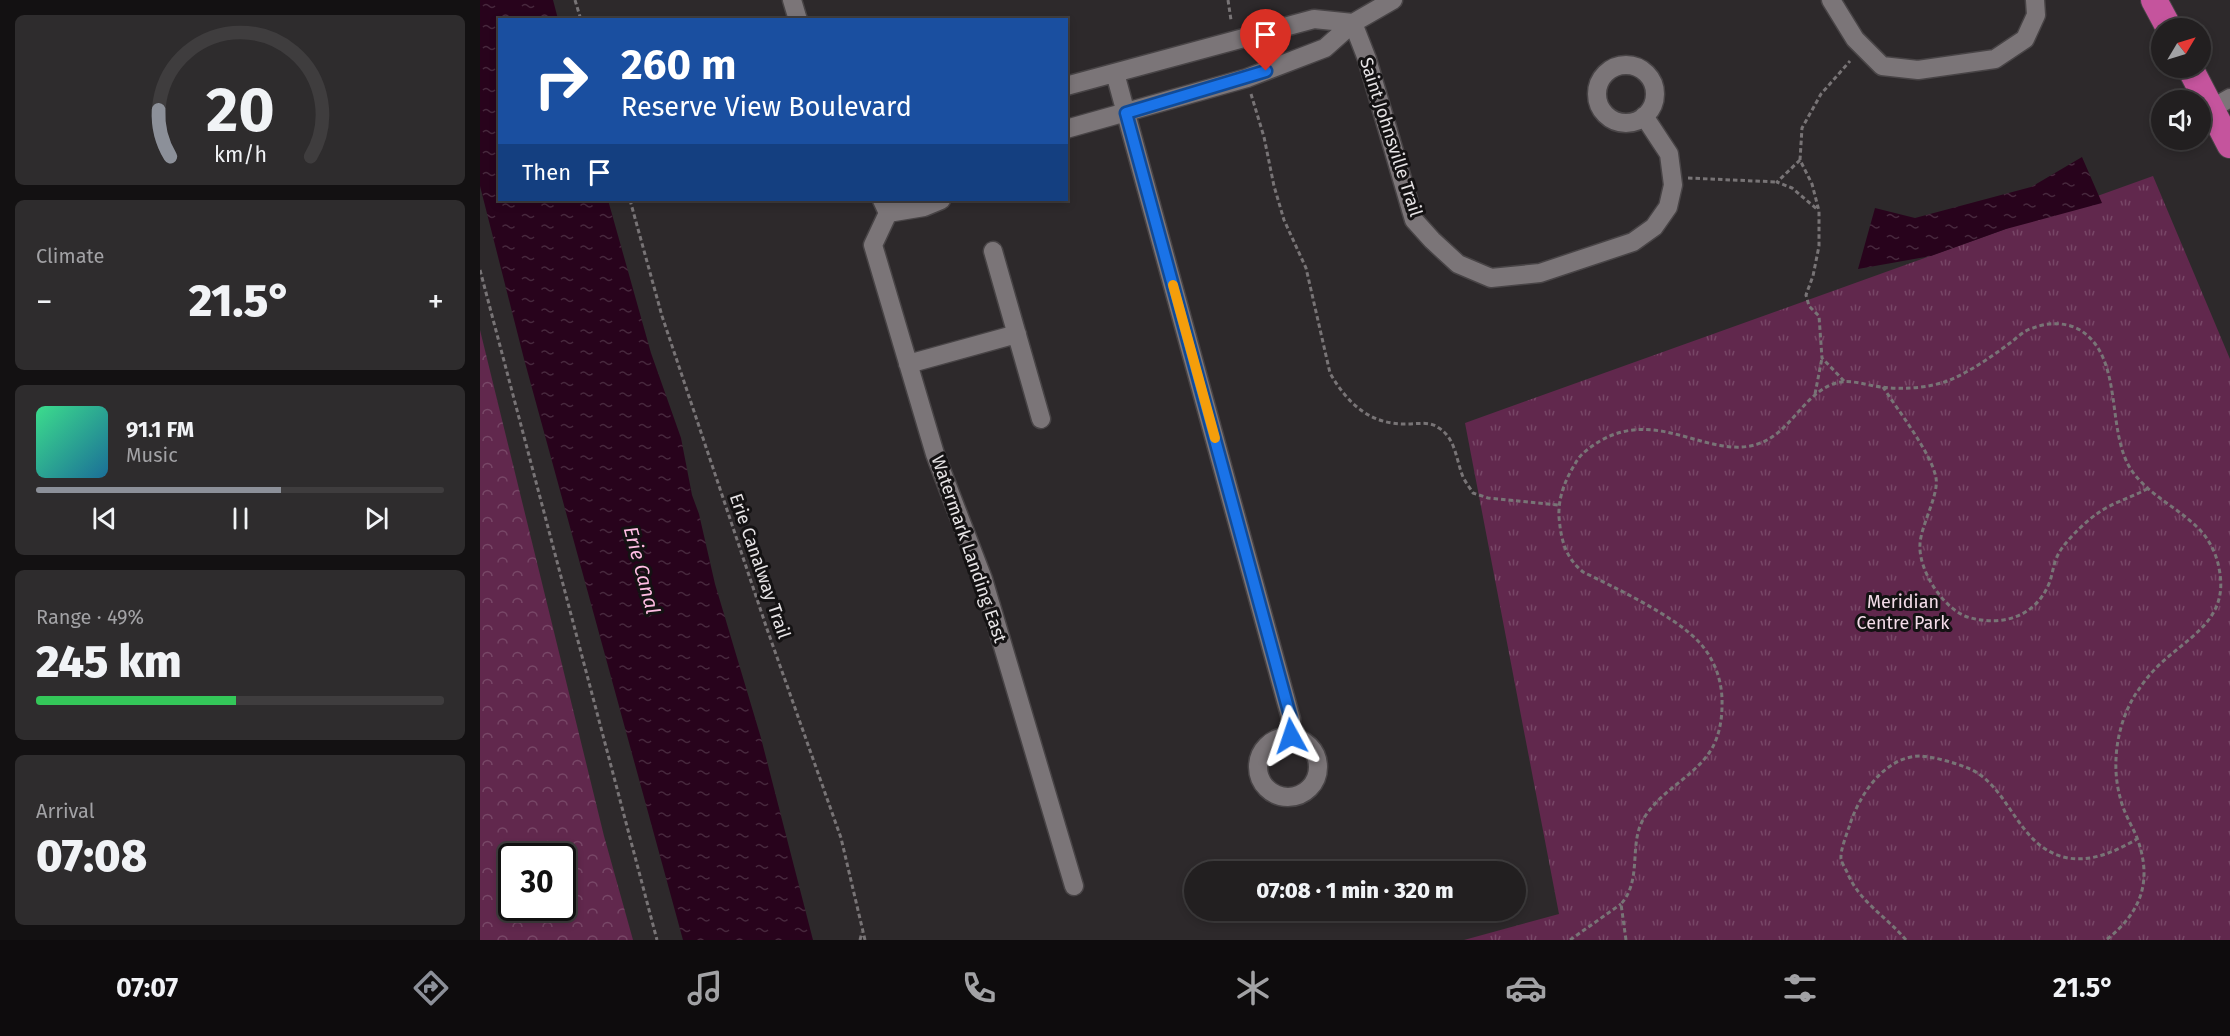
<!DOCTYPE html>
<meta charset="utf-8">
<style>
body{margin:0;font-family:"Fira Sans",sans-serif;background:#2e2c2d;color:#f1f3f6;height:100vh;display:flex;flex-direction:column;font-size:22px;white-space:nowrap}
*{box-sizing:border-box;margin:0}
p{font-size:20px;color:#a2a2a5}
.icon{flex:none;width:33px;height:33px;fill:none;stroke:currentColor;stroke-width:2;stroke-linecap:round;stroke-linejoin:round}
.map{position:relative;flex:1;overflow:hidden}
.drawer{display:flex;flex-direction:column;gap:15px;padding:15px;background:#131112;width:480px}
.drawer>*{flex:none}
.top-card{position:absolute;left:18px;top:18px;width:570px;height:183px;border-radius:0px;box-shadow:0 3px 9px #0003,0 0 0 2px #3f3d3e;background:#1a4fa0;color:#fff;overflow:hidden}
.needle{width:39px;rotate:52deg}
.buttons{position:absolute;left:1671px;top:18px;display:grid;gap:12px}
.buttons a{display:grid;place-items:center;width:60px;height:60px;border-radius:50%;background:#221f20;box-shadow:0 3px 9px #0003,0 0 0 2px #3f3d3e;font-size:30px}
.speed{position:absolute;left:18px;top:843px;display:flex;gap:12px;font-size:30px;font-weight:700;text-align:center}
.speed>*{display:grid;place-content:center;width:78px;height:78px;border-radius:50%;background:#221f20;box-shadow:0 3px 9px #0003,0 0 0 2px #3f3d3e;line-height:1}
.speed .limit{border:3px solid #111;border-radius:9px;background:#fff;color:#111}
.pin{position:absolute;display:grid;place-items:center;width:51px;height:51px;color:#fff;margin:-62px -26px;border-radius:50% 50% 50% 0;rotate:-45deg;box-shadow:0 0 6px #0007}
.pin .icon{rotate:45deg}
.me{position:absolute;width:66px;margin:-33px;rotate:355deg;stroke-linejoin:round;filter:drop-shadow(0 0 4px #0008)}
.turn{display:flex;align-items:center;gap:21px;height:126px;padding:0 24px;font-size:27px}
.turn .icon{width:78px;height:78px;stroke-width:2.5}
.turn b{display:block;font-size:42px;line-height:51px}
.then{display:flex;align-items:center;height:57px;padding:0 24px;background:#0003;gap:12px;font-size:22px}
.big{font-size:45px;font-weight:800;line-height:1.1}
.drawer .card{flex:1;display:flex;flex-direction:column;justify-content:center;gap:9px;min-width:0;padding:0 21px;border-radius:9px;background:#2e2c2d}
.drawer .dial{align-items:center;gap:0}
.dial svg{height:156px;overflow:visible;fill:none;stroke:#3f3d3e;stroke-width:7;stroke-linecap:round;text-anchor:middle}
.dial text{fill:#f1f3f6;stroke:none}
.song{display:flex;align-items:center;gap:18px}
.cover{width:72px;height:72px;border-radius:9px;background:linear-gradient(135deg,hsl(150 70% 55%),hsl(200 70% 35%))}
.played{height:6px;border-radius:3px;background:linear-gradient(90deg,#8c9099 60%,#3f3d3e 60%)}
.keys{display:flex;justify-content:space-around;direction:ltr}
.heat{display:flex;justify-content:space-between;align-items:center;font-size:33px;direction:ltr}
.charge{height:9px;border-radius:4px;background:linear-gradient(90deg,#34c759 49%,#3f3d3e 0)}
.trip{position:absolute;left:704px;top:861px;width:342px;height:60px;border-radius:30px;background:#221f20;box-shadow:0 3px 9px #0003,0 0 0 2px #3f3d3e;font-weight:800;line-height:60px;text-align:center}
.menu{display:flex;height:96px;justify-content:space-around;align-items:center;background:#0e0c0d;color:#a2a2a5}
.menu .icon{width:42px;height:42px}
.menu .active{color:#8c9099}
.menu b{font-size:27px;color:#f1f3f6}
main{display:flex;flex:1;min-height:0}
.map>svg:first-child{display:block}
</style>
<main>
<section class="drawer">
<div class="card dial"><svg viewBox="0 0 100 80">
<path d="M14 69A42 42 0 1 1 86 69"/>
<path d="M14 69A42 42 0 0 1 8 45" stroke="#8c9099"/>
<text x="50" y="56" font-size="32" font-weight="700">20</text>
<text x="50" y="72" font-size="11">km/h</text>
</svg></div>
<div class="card"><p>Climate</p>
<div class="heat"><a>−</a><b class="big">21.5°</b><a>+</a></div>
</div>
<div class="card">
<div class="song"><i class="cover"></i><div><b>91.1 FM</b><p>Music</p></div></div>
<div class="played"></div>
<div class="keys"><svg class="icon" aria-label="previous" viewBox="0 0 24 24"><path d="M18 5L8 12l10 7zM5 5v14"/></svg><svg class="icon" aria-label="pause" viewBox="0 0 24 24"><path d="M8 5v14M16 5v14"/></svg><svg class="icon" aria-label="next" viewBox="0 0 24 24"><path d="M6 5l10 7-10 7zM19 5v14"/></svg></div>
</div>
<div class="card"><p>Range · 49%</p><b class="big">245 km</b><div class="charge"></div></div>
<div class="card"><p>Arrival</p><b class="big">07:08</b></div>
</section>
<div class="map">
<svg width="1750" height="940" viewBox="0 0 1750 940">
<defs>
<pattern id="forest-crowns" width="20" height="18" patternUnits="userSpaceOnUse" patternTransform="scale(1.5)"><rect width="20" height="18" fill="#61284d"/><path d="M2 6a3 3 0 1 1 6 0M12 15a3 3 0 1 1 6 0" fill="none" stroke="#784767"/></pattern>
<pattern id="park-tufts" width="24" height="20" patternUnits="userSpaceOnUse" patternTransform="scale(1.5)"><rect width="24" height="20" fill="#61284d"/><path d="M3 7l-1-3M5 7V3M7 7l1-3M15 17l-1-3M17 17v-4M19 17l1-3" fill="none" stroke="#784767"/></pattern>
<pattern id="water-ripples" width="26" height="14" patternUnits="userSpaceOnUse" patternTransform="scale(1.5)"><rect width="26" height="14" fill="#28031c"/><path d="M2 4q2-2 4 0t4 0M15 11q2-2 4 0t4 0" fill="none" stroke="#47283d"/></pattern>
</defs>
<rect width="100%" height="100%" fill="#2d292b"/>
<!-- forest -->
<path fill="url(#forest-crowns)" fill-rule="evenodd" d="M0,330L124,836L153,940H0ZM32,856H82V908H32Z"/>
<!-- park -->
<path fill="url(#park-tufts)" d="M1673,176L1750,359V940H984L1079,914L985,423Z"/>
<!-- water -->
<path fill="url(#water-ripples)" d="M0,0H73L78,19L20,20V200H128L171,353L201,438L212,495L219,514L235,584L281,738L333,940H203L44,359L0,186Z
M1602,157L1622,203L1526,229L1451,256L1378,269L1395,208L1435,218L1551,187Z"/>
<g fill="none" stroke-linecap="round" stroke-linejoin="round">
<!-- minor casing -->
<g stroke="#484446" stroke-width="21">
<path id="minor" d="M312,0L318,20
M1351,0L1375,39L1402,66L1438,70L1515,59L1545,39L1556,15L1555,0
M873,23L887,59L934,220L952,240L978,264L1011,278L1060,273L1153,242L1174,227L1188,207L1193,185L1189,154L1164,116
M1117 94a29 29 0 1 1 58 0a29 29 0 1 1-58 0Z
M635,73L811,719V736
M586,86L834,19L873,23
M1731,109L1750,98
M586,129L767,78L845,48L873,23L913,0
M402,200L408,213L444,207L461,200
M408,213L393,245L455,454L503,579L594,886
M513,251L561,419
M428,364L537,334
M778 767a30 30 0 1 1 60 0a30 30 0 1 1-60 0Z"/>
</g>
<!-- highway casing -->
<g stroke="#484446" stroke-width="28">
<path id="highway" d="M1674,0L1689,28
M1710,68L1750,145"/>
</g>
<!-- path -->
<path stroke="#787476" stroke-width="3" stroke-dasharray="4.5 3" stroke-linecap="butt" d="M95,0L101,20
M748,0L751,20
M771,94L784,137L794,186L804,220L826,268L850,373C867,403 890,425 927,424C938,424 950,421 959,428C976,439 976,460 983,477C986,483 990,488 993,493L1008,498L1078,505
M1320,160L1297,182L1312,188L1338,210
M1208,178L1297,182
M150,200L182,316L287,629L361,838L385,940
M0,270L177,940
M1364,381L1342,358L1339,316L1329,306L1326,295L1333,276L1339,246V211L1332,184L1320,160L1322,128L1341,94L1370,61
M1403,387C1417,409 1452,454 1456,478C1459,495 1441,525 1440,544C1438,571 1465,612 1491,618C1522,626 1554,617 1568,586C1574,573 1572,562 1582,548C1591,536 1605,522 1618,513C1632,503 1652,497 1667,489
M1335,394L1342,358
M380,940L382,932
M1090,940L1141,904
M1146,940L1141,904C1163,879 1148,844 1164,818C1181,790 1214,777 1231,750C1239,737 1242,720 1242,706C1243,681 1234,657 1217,640C1194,616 1134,587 1103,572C1085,557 1081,540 1079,517C1078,498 1085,480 1095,464C1100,454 1110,447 1120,441C1180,406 1233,464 1283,442C1312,429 1324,395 1353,384C1369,378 1384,385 1401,387C1422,390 1450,388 1470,380C1491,371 1511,357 1530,343C1537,338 1544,330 1553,328C1568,322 1586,322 1600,330C1645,358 1625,432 1652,471C1669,495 1695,506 1716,526C1728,537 1736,552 1739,568C1750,621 1708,636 1676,668C1668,676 1661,686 1655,695C1637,724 1631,764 1640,797C1643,810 1650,823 1656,835C1673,879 1663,911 1626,940
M1426,940C1406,916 1379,902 1367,872C1365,868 1362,863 1361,859C1360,850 1367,834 1370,824C1380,794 1405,756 1441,756C1454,757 1472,762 1485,767C1531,783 1535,848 1588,858C1613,862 1636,851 1657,839"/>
<!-- minor -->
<use href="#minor" stroke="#7b7578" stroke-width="18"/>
<!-- highway -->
<use href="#highway" stroke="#c5549d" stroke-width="26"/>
</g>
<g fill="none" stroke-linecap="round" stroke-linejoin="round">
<!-- route casing -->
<g stroke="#114b97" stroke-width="15">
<path id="route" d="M786,71L646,113L811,719V736"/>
</g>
<!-- route -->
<use href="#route" stroke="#1a73e8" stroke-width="10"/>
<!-- slow -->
<path stroke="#f59e0b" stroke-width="10" d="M693,285L735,438"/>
</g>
<g text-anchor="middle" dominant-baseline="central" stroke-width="6" stroke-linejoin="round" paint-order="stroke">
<!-- street labels -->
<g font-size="18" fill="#e7e4e6" stroke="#141213">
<text transform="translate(911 137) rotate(72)">Saint Johnsville Trail</text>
<text transform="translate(489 549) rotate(71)">Watermark Landing East</text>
<text transform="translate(280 566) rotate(71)">Erie Canalway Trail</text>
</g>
<!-- park labels -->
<g font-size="18" fill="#f4dde9" stroke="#141213">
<text x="1423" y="602">Meridian<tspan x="1423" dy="21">Centre Park</tspan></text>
</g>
<!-- water labels -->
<g font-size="20" font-style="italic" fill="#ffbde3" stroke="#141213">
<text transform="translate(162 570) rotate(75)">Erie Canal</text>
</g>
</g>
</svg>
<div class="buttons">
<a><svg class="needle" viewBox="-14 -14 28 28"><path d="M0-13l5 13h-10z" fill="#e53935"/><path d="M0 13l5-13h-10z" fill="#a2a2a5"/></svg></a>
<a><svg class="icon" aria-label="sound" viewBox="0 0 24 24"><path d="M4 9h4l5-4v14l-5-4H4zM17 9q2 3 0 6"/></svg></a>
</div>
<div class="speed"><div class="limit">30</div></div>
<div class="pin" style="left:786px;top:71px;background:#d93025"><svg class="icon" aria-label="arrive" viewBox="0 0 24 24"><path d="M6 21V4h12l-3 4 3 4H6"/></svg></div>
<svg class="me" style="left:811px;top:736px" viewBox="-20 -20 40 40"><path d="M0-17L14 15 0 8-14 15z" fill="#1a73e8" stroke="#fff" stroke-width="4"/></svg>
<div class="trip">07:08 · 1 min · 320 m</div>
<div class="top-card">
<div class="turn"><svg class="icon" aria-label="right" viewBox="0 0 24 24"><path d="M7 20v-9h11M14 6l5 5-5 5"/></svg><div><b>260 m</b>Reserve View Boulevard</div></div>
<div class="then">Then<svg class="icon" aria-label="arrive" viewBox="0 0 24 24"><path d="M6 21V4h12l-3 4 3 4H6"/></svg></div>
</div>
</div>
</main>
<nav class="menu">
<b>07:07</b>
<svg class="icon active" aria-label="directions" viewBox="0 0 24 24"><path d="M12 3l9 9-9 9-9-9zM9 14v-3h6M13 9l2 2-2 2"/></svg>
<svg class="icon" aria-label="music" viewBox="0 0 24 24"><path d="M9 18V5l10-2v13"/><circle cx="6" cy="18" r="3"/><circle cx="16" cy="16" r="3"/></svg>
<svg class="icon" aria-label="phone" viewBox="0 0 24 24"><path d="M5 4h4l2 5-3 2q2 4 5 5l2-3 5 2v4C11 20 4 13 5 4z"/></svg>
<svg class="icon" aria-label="climate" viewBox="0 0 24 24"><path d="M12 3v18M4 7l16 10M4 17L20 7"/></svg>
<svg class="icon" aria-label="car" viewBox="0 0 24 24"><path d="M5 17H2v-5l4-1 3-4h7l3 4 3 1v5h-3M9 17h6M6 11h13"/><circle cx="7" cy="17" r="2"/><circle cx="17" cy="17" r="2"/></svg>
<svg class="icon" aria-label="filters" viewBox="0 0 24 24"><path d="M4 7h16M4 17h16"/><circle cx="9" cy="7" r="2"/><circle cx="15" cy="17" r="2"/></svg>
<b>21.5°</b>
</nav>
